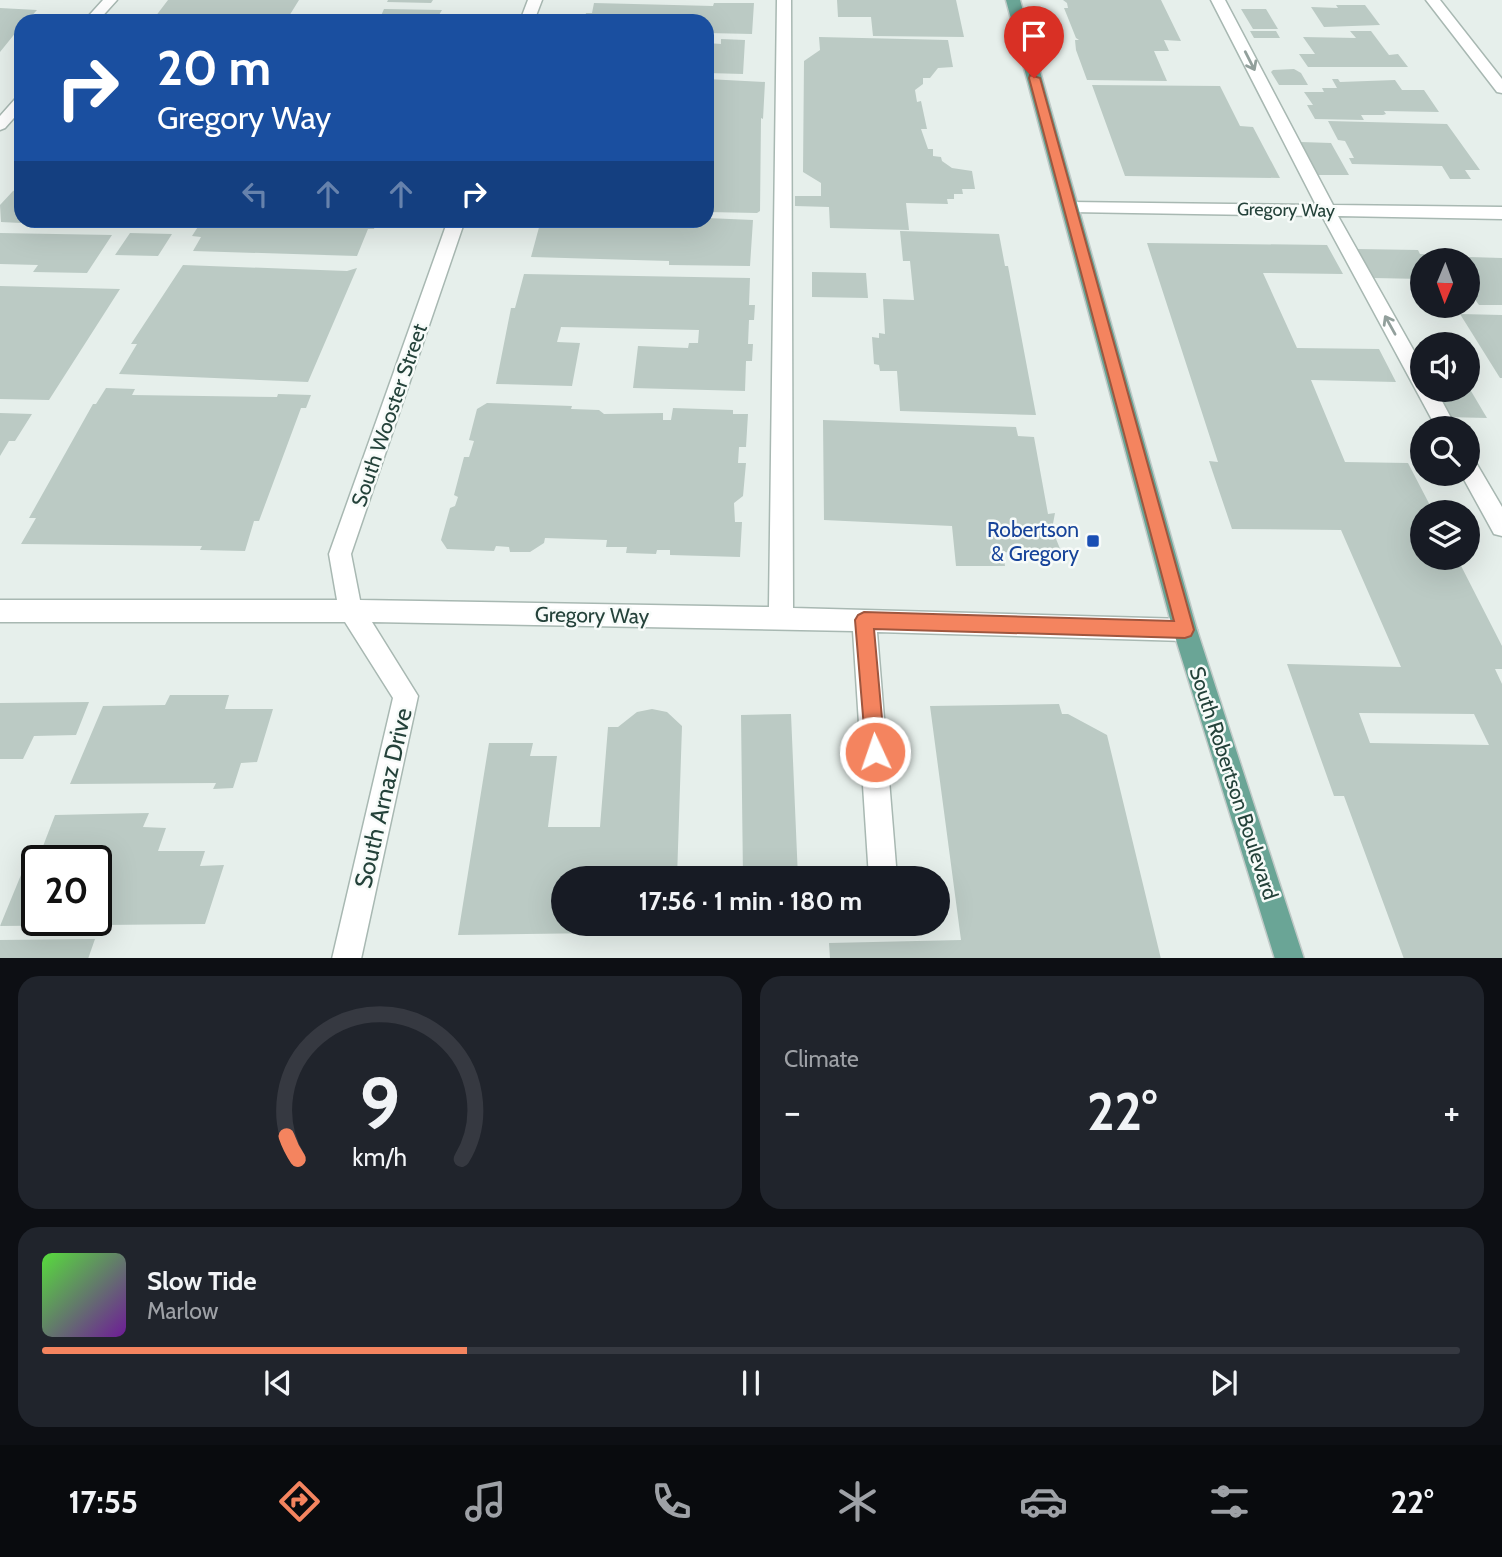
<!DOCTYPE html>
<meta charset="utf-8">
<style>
body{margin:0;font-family:Cabin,sans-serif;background:#20242c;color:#f1f3f6;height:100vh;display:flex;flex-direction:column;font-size:26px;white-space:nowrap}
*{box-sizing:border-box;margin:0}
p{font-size:23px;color:#9ea1a6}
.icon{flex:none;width:38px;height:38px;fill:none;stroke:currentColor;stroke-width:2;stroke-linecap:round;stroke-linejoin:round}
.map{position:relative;height:958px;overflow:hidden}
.side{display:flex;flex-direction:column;gap:18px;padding:18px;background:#0d0f14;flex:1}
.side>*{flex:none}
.hud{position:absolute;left:14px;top:14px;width:700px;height:214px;border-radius:21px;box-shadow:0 7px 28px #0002;background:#1a4fa0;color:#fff;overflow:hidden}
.needle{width:46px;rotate:181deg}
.buttons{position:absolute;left:1410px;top:248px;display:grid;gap:14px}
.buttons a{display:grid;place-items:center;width:70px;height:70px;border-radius:50%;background:#171b24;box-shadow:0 7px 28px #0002;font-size:35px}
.speed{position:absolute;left:21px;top:845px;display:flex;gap:14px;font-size:35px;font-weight:700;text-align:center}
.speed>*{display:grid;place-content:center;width:91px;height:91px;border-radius:50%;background:#171b24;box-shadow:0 7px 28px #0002;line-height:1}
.speed .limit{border:4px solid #111;border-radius:10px;background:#fff;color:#111}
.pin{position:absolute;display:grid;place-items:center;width:60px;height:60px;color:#fff;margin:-72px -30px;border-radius:50% 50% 50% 0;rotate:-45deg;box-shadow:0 0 7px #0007}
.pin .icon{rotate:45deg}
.me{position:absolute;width:77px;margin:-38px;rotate:357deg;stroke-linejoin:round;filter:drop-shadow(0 0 5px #0008)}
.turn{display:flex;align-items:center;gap:24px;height:147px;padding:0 28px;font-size:32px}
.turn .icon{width:91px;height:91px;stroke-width:2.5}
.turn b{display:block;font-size:49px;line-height:60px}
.lanes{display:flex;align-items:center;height:66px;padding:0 28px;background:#0003;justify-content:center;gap:35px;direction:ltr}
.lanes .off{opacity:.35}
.big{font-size:52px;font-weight:700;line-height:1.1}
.side .card{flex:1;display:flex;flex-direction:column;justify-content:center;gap:10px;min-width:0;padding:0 24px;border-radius:21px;background:#20242c}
.side .dial{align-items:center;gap:0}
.dial svg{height:182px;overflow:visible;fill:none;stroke:#363941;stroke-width:7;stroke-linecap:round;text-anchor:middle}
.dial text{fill:#f1f3f6;stroke:none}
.song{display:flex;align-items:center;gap:21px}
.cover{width:84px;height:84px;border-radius:10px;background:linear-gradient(135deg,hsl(110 70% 55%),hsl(280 70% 35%))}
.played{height:7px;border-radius:4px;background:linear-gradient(90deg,#f4845f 30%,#363941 30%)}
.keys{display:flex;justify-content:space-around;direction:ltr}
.heat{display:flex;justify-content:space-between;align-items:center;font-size:38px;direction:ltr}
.side .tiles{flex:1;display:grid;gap:18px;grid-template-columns:1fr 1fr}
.card:last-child{grid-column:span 2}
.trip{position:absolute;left:551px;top:866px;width:399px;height:70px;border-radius:35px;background:#171b24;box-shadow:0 7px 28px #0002;font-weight:700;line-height:70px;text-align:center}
.tab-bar{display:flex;height:112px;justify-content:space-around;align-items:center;background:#090b0e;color:#9ea1a6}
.tab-bar .icon{width:49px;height:49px}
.tab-bar .on{color:#f4845f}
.tab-bar b{font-size:32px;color:#f1f3f6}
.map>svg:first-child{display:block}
</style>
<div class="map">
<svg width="1502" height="959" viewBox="0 0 1502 959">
<rect width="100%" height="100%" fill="#e6efeb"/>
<!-- building -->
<path fill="#bbcac4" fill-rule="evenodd" d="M168,0H299L286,21H152Z
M388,0H433L431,3L387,2Z
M837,0H956L964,37L873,36L871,17H838Z
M1063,0H1161L1181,41L1164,40L1169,51H1154L1167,81L1087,80L1076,50L1075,40H1079L1076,38L1064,8H1068L1067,3Z
M594,3L713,6L714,3H754L752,34L707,33V21H584L586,13H592Z
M1336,5H1365L1380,25L1324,27L1311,7L1338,8Z
M0,8L37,10L27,21H21V31H17L0,52Z
M384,9L442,10L439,15H449L447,21H348L350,18H380Z
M1241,9H1266L1278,29H1253Z
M1250,31H1276L1280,38H1254Z
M1350,31H1371L1389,55L1398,54L1408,67H1308L1299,54H1315L1303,37L1356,38Z
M819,37L948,40L953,67L938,68L930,78H923V84L915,90L917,102L921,101L927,129H921L928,149H933V156L941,157L942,161L952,168L972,171L975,189H962L963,194H954V199H947L948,204L906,203L909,230L830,228L829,207L795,206V196H821V183L803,172L804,61L820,50Z
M721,39L745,40L743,74L707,73V43L721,44Z
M1294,69L1301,73L1308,85H1279L1271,72L1273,70Z
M707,79L765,82L763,119L761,118L760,211L757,213L707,212Z
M1332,79H1338L1340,82L1395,80L1402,90H1424L1439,112L1384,111L1386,114L1383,115H1361L1364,120L1315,119L1307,105H1313L1304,92H1324L1322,88H1337Z
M1092,85L1220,86L1240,126L1253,127L1280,178L1125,176Z
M1328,121L1447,124L1480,170H1465L1471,179H1450L1442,166L1352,164L1349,158H1354L1345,141L1338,140Z
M1301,142L1331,143L1349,175H1318Z
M21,188V223L1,222L0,205L13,191Z
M707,218L753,220L750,266L669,265V261L531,257L541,220Z
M29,220H164L160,226L29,223Z
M210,220H377L374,229H368L357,256L193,251L201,237L192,236L201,222Z
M900,231L999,234L1005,266H1008L1036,415L900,411L897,371H880L879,365L874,364L872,337L879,338V333L885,334L883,299L914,300L910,261H903Z
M0,233L112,235L87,273L33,272L38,265L0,264Z
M130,233L172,234L158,256L115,255Z
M1147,243L1327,245L1343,274L1263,273L1297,348L1379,349L1396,382L1311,380L1345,462L1408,463L1434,513H1423V558H1457L1502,646V669H1495L1502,684V959H1404L1344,796H1334L1287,664L1401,667L1341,530L1232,529L1209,461L1218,462ZM1359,713L1474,714L1489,745L1370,743Z
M1357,249L1418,250L1420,254L1447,255L1451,261H1423V279L1373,278Z
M1469,257L1502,258V305H1479L1474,298H1468Z
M183,265L347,271L357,268L308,382L119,374L137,344H131Z
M812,272L866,273L868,298L812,297Z
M524,274L750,278L749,305H755L754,320H749L748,344H753L752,361H746L745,391L633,388L638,346L688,348L689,343H698L699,330L561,327L557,342L580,343L572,386L496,384L511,308H515Z
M0,286L120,289L49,400L0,399Z
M1460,314L1502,315V378H1500Z
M1468,386L1487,418L1446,417L1432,390H1468Z
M106,388L135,389L132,395L277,397L278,394L311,395L306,408H301L259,521H254L245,551L200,550L202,546L21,544L36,518H29L38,502L93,404H96Z
M487,403L572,406L571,409L599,410L604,414L663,413V420H671L673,408L733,410V414H748L746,447H739L738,463H746L743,496L734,503L735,522H742L740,557L670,555V550H657L656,554L626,553L627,547H606L607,540L545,538L544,543L530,552H510L509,547L496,546L494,551L447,549L441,540L450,508L455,506L458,497L454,495L464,457H469L474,441L469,440L477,409Z
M0,413L32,414L15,441H9L0,456Z
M823,420L1016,427L1018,436L1034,437L1048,514L1055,513L1052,529L1063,556L1003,552L1005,566H956L952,526L824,520Z
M170,695H229L225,709H273L257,762L241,763L233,788L213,789L216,783L70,784L103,706L165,705Z
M89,702L76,735L34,736L23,759H0V703Z
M1059,704L1062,714H1068L1107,735L1161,959H830L829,943L961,940L930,706Z
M652,709L667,712L682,726L677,878H564V924H675V932L458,935L489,743H533L530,756H557L548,827H600L608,727H618L637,712Z
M791,714L798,878H743L741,715Z
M149,813L143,827L166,828L158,851H205L200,866L224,865L205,924L0,926L30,853L40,854L55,815ZM37,861H96V920H37Z
M95,939L88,959H0V940Z"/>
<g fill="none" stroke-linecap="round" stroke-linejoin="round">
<!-- minor casing -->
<g stroke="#a8b8b2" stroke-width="3">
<path id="minor" d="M103,0H117L98,21H84Z
M528,0H542L534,21H520Z
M777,0H791L793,608L1185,619L1193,622L1197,630L1193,638L1185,641L877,632L897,878H869L853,631L372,622L418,696L361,959H332L393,698L345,622H0V600H337L329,554L448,220H465L351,554L360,600L769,607Z
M1211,0H1225L1333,205L1502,207V219L1338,216L1423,367V390H1436L1457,429H1437L1322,216L1070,212L1062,207L1070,202L1316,205Z
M1426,0H1440L1502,79V93L1497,92Z
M21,97V110L5,128L0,130V116L16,98Z
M1468,458L1475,461L1502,507V536L1494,534L1461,474H1468Z"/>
</g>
<!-- major casing -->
<g stroke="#c2cac8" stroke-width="3">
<path id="major" d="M1006,0H1020L1197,630L1304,959H1275L1173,630Z"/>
</g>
<!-- minor -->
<use href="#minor" fill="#fff" fill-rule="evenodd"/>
<!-- major -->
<use href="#major" fill="#6aa596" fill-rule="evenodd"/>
</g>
<!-- one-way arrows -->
<defs><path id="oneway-shaft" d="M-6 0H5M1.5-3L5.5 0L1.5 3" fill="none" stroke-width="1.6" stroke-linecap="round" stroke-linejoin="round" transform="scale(1.75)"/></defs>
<g stroke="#92a09c">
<use href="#oneway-shaft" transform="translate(1250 61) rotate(63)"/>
<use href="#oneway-shaft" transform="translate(1390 325) rotate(-119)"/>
</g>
<!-- route -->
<path fill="#f4845f" stroke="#9f563e" stroke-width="2" d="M1030,75L1040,78L1194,630L1191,636L1185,638L874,629L885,752L882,759L875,761L868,759L866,752L855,620L858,615L864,612L1174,621L1029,78Z"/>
<!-- markers -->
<rect fill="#1a4fb4" stroke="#f7fbf9" stroke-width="2.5" x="1086" y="534" width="14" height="14" rx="3.5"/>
<g text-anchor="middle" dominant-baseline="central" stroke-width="5" stroke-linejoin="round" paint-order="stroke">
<!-- far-street labels -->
<g font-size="18" fill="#24423a" stroke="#f7fbf9">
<text transform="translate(1286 210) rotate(1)">Gregory Way</text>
</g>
<!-- street labels -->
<g font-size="21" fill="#24423a" stroke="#f7fbf9">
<text transform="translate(389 415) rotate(-71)">South Wooster Street</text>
<text transform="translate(592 615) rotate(1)">Gregory Way</text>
<text transform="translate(1234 783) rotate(72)">South Robertson Boulevard</text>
</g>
<!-- transit labels -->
<g font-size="21" fill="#164399" stroke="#f7fbf9" text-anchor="end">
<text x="1079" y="529">Robertson<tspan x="1079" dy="24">&amp; Gregory</tspan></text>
</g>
<!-- near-street labels -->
<g font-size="24" fill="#24423a" stroke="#f7fbf9">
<text transform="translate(383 798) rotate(-77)">South Arnaz Drive</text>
</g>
</g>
</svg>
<div class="buttons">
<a><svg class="needle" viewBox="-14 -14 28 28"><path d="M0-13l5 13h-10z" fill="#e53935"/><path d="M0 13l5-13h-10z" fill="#9ea1a6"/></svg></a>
<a><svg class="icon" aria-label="sound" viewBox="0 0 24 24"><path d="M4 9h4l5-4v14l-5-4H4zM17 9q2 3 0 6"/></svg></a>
<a><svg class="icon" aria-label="search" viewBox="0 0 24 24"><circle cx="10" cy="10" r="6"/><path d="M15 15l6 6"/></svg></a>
<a><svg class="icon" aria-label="layers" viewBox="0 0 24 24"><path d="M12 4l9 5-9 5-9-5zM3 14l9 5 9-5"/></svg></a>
</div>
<div class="speed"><div class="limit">20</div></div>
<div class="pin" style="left:1034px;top:78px;background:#d93025"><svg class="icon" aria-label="arrive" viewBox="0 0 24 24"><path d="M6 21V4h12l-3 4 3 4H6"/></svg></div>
<svg class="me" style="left:875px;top:752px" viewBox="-20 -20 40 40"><circle r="17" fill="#f4845f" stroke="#fff" stroke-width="3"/><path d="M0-11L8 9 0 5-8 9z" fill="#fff"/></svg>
<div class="trip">17:56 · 1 min · 180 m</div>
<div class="hud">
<div class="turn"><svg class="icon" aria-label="right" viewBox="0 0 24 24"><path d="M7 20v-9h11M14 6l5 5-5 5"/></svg><div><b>20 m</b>Gregory Way</div></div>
<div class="lanes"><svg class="icon off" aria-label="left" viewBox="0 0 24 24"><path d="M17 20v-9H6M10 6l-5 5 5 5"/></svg><svg class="icon off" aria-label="ahead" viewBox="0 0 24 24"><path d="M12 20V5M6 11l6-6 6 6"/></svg><svg class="icon off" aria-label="ahead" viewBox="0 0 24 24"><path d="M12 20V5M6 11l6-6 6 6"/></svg><svg class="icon" aria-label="right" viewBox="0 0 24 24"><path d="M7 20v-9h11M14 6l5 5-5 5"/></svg></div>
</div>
</div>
<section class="side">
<div class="tiles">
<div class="card dial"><svg viewBox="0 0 100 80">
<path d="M14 69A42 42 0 1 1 86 69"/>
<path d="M14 69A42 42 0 0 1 9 59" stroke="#f4845f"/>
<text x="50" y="56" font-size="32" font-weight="700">9</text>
<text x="50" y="72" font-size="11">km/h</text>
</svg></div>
<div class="card"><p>Climate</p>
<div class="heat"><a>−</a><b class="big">22°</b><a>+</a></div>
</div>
<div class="card">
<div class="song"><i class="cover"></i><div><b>Slow Tide</b><p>Marlow</p></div></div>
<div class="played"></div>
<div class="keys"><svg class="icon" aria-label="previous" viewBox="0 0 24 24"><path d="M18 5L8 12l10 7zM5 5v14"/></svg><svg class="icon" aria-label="pause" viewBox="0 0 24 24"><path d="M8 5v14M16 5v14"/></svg><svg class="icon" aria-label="next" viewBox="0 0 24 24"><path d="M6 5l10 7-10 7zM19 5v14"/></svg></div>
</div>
</div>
</section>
<nav class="tab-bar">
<b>17:55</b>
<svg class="icon on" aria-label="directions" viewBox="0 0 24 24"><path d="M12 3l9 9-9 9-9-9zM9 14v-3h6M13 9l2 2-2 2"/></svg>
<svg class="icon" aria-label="music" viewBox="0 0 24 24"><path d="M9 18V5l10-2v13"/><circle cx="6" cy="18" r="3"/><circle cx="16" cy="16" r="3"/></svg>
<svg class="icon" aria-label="phone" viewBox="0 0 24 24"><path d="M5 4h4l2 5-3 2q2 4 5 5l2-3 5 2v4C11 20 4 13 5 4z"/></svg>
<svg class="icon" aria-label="climate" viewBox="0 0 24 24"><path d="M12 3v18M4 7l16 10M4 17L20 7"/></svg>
<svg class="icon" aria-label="car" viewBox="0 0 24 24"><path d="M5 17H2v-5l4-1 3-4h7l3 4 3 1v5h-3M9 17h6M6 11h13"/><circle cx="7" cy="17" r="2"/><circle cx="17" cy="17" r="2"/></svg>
<svg class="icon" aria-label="filters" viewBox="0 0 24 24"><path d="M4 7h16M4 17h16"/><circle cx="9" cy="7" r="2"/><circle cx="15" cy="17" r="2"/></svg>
<b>22°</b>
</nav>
